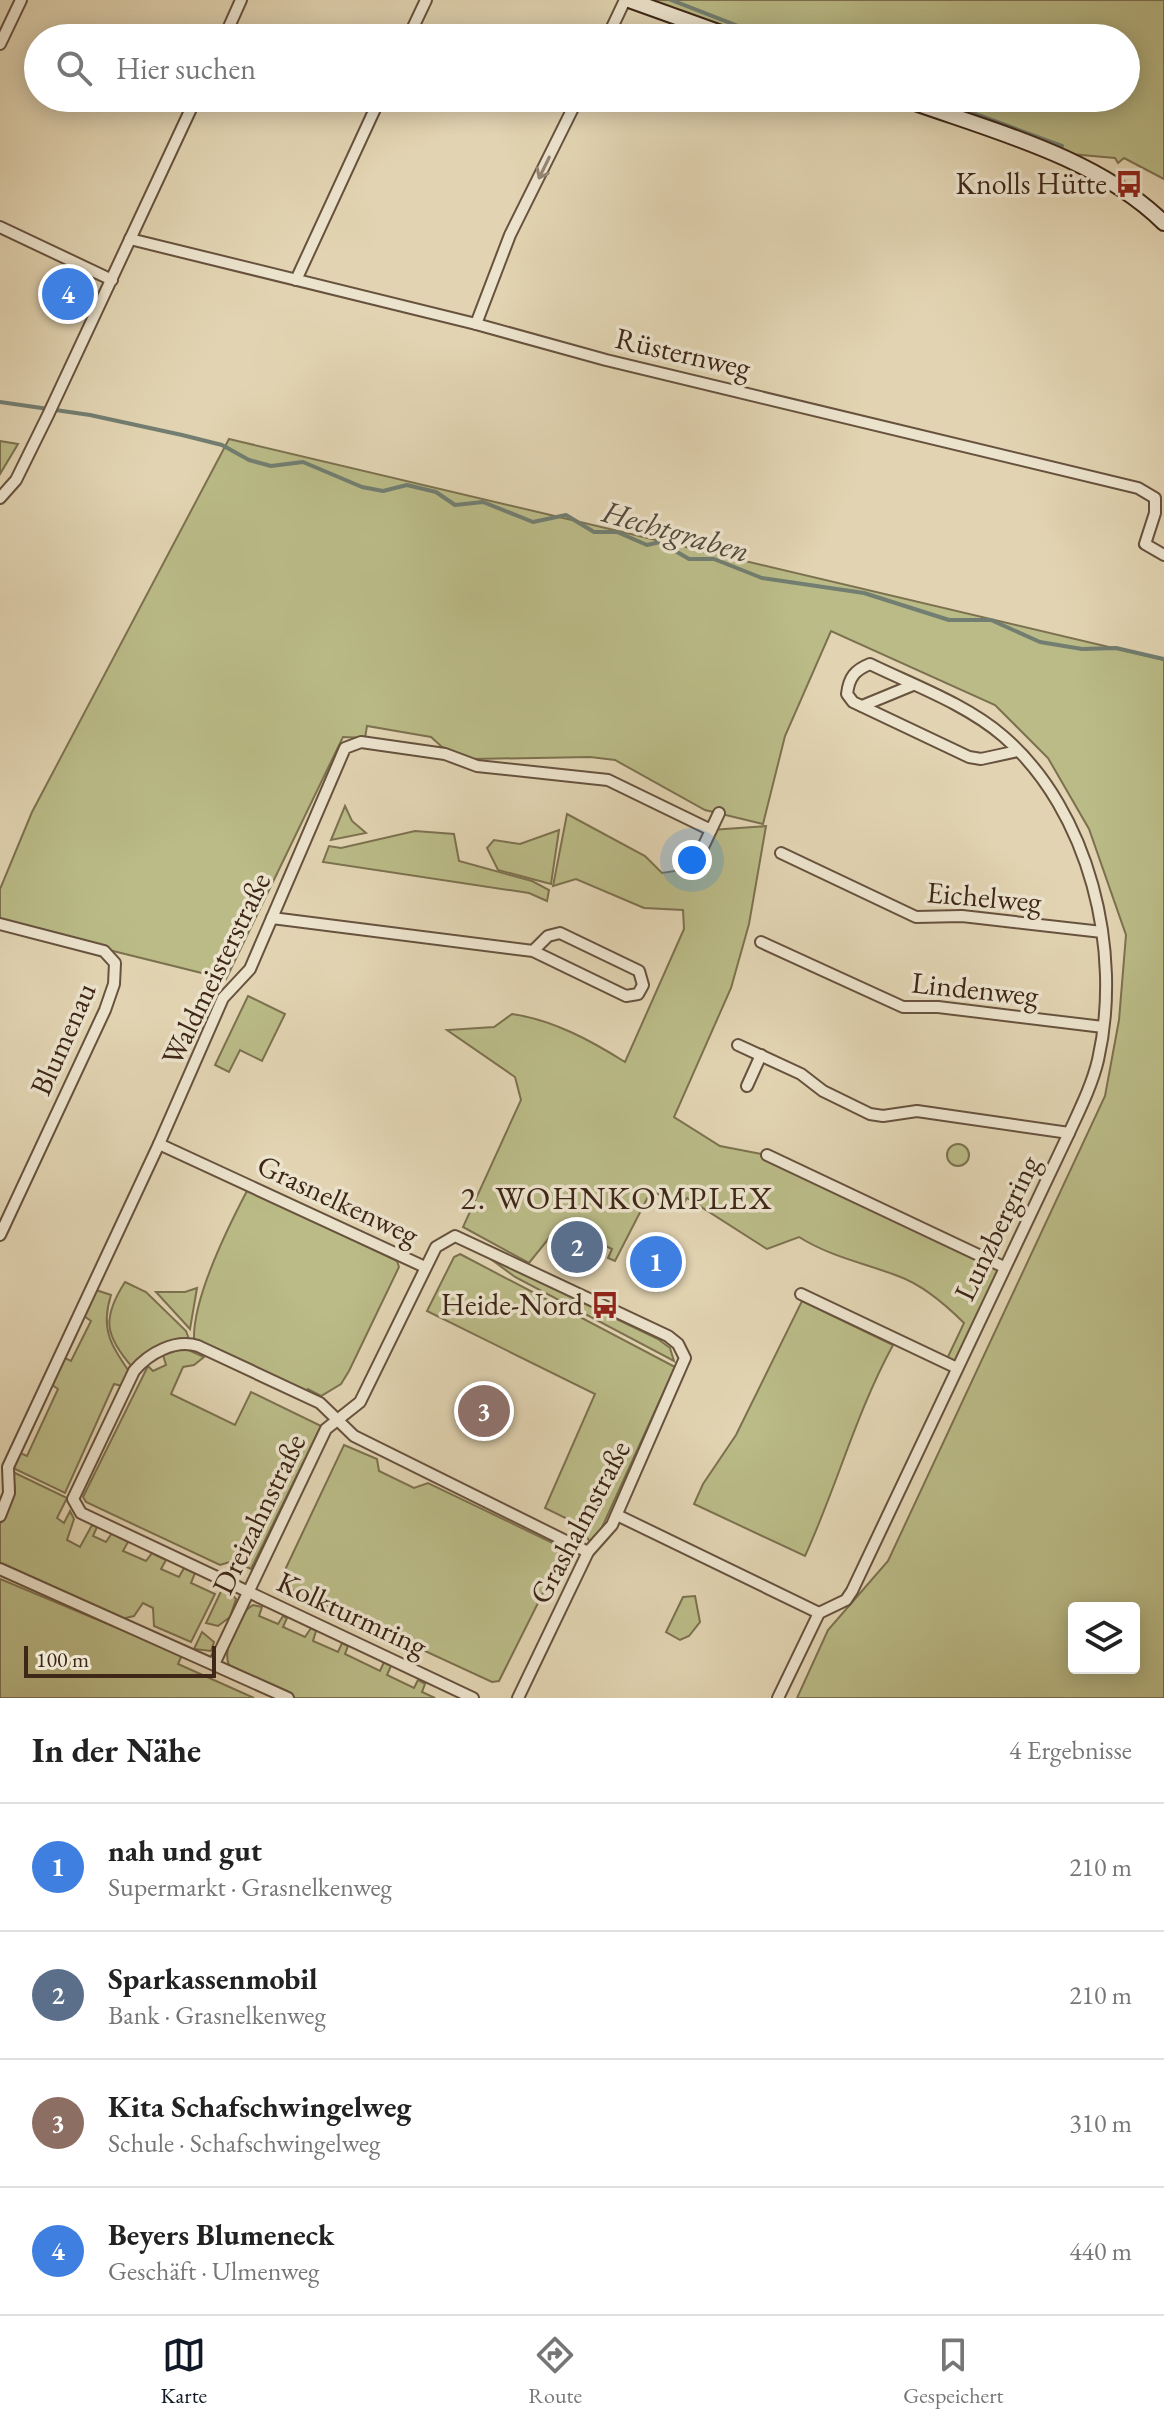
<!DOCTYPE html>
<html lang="de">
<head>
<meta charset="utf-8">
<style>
	:root { --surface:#fff; --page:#f6f6f6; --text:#222; --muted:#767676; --line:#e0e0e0; --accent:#111827 }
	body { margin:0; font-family:"EB Garamond",serif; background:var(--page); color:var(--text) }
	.controls { position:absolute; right:24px; bottom:24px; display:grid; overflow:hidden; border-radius:8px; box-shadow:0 4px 20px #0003 }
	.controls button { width:72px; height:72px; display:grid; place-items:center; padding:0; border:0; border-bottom:2px solid var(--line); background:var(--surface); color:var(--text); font:40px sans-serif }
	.scale { position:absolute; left:24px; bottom:20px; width:192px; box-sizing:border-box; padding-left:8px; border:4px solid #3e2717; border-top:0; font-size:22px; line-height:28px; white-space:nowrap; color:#3e2717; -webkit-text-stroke:6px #ece3cd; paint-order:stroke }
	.you { position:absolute; left:692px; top:860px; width:28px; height:28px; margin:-20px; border:6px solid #fff; border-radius:50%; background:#1a73e8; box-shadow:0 0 0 12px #1a73e833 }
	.badge { display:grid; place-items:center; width:52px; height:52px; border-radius:50%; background:var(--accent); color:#fff; font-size:26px; font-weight:700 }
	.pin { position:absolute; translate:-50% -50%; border:4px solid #fff; box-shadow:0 2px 8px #0006 }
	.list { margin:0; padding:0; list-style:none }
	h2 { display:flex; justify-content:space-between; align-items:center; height:104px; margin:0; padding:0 32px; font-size:34px }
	h2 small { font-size:26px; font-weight:400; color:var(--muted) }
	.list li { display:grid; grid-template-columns:52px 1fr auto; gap:24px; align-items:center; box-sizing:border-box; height:128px; padding:0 32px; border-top:2px solid var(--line) }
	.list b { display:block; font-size:30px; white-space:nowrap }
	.list p { margin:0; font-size:26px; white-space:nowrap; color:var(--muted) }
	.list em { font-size:26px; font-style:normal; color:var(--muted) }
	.icon { flex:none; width:44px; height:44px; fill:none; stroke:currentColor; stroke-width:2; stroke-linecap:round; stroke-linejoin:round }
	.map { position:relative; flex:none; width:1164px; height:1698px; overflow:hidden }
	.search { position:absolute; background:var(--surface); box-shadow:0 4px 20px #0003; left:24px; right:24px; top:24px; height:88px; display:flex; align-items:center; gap:20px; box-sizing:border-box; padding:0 28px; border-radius:44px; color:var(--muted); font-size:30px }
	.sheet { height:616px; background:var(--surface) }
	nav { display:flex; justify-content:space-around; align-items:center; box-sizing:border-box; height:112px; border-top:2px solid var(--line); background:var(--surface); font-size:22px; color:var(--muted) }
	nav a { display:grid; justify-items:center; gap:4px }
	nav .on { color:var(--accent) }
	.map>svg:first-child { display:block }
</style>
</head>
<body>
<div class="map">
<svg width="1164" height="1698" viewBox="0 0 1164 1698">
	<rect width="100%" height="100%" fill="#e2d4b2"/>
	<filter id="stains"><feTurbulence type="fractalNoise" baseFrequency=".0025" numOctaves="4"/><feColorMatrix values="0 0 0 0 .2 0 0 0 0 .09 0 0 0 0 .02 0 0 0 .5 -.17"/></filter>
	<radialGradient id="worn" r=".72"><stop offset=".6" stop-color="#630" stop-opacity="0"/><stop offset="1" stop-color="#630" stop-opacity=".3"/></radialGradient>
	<g fill="#babb87" stroke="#7c714f" stroke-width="2" fill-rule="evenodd">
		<polygon points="649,0 1164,0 1164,179 1124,158 1118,163 1115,158 1070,154 918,98 1126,98 1126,38 754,38"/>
		<path d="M 229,439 L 1164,660 L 1164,1698 L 797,1698 L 828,1630 L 888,1561 L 1105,1096 L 1119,1020 L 1126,935 L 1089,829 L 1048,758 L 995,705 L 831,631 L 785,736 L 763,824 L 705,810 L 615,760 L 590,757 L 472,759 L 442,747 L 431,737 L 367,726 L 365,738 L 343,737 L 226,979 L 0,923 L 0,889 L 32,812 ZM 1074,1608 L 1134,1608 L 1134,1668 L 1074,1668 Z"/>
		<polygon points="0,441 18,444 0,474"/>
		<polygon points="345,806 352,821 366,833 331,840"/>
		<path d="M 567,814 L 645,856 L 662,873 L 694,868 L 711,830 L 766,826 L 749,924 L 731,988 L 674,1117 L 720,1146 L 767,1155 L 1004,1267 L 957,1368 L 945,1363 L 964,1323 C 946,1305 923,1285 898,1276 C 864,1263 831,1257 799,1237 L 767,1249 L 687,1198 L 683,1205 L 651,1191 L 615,1261 L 608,1258 L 612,1249 L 566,1227 L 558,1227 L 529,1263 L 463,1227 L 521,1100 L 515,1077 L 447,1030 L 494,1027 L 512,1014 C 553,1020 590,1040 625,1062 L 684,929 L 683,910 L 644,908 L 576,879 L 553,886 Z"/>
		<polygon points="559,830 551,884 498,870 487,848 494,840 520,844"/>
		<polygon points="415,831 454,834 459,861 532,881 549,890 547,901 529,893 323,862 329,846 341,848"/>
		<polygon points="248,996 285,1014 262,1061 240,1050 229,1072 215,1065"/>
		<circle cx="958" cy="1155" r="11"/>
		<path d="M 248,1189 L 397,1261 L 399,1267 L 349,1371 L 341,1384 L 321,1396 L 308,1389 L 306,1392 L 194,1339 C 193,1297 228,1227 248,1189 Z"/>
		<polygon points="460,1254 675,1367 599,1534 591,1543 586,1536 588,1529 545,1508 595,1394 427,1311 454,1257"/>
		<polygon points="488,1257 658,1339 670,1348 674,1361 515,1277"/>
		<path d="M 125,1282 L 146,1292 L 186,1331 L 189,1339 L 162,1346 L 133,1368 C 104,1335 102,1318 125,1282 Z"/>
		<polygon points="197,1288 190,1329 156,1292 185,1292"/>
		<path d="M 96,1290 L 111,1295 C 100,1329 111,1345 130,1373 L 122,1386 L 114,1384 L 65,1493 L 13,1468 L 20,1453 L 27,1456 L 58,1389 L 52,1385 L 65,1358 L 71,1361 L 91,1321 L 84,1316 Z"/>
		<path d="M 802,1301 L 893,1345 C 856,1413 837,1486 805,1556 L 694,1504 L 703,1484 L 736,1435 Z"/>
		<polygon points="184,1348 204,1357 194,1365 183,1367 171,1394 235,1425 251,1392 321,1426 251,1569 233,1561 220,1565 86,1502 83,1497 148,1366 153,1371 166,1365 163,1355"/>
		<polygon points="344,1445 377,1459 379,1471 414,1488 428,1483 561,1547 561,1557 499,1681 492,1682 284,1586 281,1581 285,1570"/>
		<polygon points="13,1472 67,1498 57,1518 64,1523 70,1511 74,1519 67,1540 80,1547 92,1525 97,1527 93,1536 106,1542 112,1533 128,1542 123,1551 146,1561 152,1553 166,1560 161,1569 179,1577 184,1568 195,1573 191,1583 215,1594 191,1642 154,1626 153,1608 143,1603 134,1616 121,1619 0,1565 0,1524 15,1491"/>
		<polygon points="0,1579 182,1655 178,1664 254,1698 0,1698"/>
		<polygon points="224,1585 236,1599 230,1617 218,1626 206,1623"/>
		<polygon points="695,1596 700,1622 689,1636 680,1640 666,1632 683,1597"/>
		<path d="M 253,1605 L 262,1607 L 259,1616 L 278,1624 L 283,1616 L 287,1618 L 283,1627 L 305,1637 L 311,1628 L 316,1631 L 313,1641 L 338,1652 L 342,1643 L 348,1646 L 345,1654 L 380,1671 L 384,1662 L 391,1666 L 387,1675 L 414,1688 L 418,1680 L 425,1684 L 422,1692 L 435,1698 L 295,1698 L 229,1665 C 222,1650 239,1613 253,1605 Z"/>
		<polygon points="202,1632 214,1642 211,1651 194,1649"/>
	</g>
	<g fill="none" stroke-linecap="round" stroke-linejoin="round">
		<g stroke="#727e71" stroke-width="4">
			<polyline points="671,0 769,38"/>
			<polyline points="932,98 1062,146"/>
			<polyline points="0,402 90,415 182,435 222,445 249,460 271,466 303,462 362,487 383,491 407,485 436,492 455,505 483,502 533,522 566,515 594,532 617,532 647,545 660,542 689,559 714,559 762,578 864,593 949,620 991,620 1040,642 1082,649 1116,648 1164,659"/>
		</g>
		<g stroke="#67523e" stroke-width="14">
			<g id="minor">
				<polyline points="224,38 241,0"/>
				<polyline points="408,38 426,0"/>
				<polyline points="607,38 625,0"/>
				<polyline points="0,44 21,0"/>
				<polyline points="0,227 112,280"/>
				<polyline points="130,239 476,324 606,360 1138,488 1155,498 1155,513 1145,544 1164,555"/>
				<polyline points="296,280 380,98"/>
				<polyline points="476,324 510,235 578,98"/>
				<polyline points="0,498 16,480 48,415 196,98"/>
				<polyline points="862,706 913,685"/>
				<polyline points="781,853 916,917 962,916 1102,932"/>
				<polyline points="697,860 711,830"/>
				<polyline points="272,918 533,951 626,996 638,994 643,985 639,971 560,933 548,936 533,951"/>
				<polyline points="0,924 104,951 115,963 114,984 105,1010 0,1235"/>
				<polyline points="761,942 903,1007 938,1007 1103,1027"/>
				<polyline points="738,1045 801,1074 823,1091 870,1114 883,1116 917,1111 1069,1133"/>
				<polyline points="747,1086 761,1055"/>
				<polyline points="159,1144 425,1267"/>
				<polyline points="767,1155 1004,1267"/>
				<polyline points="801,1294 957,1368"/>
				<polyline points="617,1515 819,1613"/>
				<polyline points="0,1516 9,1493 8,1467 159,1144 223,998 250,969 345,748 361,742 445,754 477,766 608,780 711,830 719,813"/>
				<polyline points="0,1569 288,1698"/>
				<polyline points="214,1664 326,1429 360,1402 436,1247 455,1236 668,1336 678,1344 685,1358 612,1525 588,1552 518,1698"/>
				<path d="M 473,1698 L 81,1513 L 73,1499 L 134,1371 C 149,1353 175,1339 198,1346 L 320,1403 L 354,1436 L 588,1552"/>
				<path d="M 778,1698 L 819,1613 L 846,1600 L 852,1591 L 1069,1133 C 1080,1109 1092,1085 1098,1060 C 1123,951 1090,811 1003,736 C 966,704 913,685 870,664 C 855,670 849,677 847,694 L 853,702 L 969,757 L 981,759 L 1018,751"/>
			</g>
		</g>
		<g stroke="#3e2717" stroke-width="18">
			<g id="secondary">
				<polyline points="629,0 735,38"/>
				<path d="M 901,98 C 989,130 1096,156 1164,223"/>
			</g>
		</g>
		<use href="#minor" stroke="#ece3cd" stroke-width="10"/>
		<use href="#secondary" stroke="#ece3cd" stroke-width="14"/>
	</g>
	<defs><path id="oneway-shaft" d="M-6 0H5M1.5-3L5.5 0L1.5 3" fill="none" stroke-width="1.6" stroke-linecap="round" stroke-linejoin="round" transform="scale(2)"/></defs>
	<use stroke="#958572" href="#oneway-shaft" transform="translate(544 168) rotate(116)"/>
	<defs>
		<g id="bus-bare" transform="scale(2.16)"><path d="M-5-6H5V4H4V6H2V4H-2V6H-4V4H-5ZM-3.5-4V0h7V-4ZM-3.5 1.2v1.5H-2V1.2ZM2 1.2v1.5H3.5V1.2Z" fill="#8f2418" stroke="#ece3cd" stroke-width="2.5" paint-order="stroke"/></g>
	</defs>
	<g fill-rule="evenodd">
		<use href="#bus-bare" x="1129" y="184"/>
		<use href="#bus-bare" x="605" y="1305"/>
	</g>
	<g text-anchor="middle" stroke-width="7" stroke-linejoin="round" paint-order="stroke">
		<g font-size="30" fill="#3e2717" stroke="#ece3cd" text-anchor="end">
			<text x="1107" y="194">Knolls Hütte</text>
			<text x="583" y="1315">Heide-Nord</text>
		</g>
		<g font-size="30" fill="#3e2717" stroke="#ece3cd">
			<text transform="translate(683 353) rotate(13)" y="10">Rüsternweg</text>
			<text transform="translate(984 897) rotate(5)" y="10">Eichelweg</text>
			<text transform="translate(216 969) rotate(-64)" y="10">Waldmeisterstraße</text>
			<text transform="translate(975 989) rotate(6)" y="10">Lindenweg</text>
			<text transform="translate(63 1039) rotate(-66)" y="10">Blumenau</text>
			<text transform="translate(338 1200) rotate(25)" y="10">Grasnelkenweg</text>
			<text transform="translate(997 1228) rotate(-64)" y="10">Lunzbergring</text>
			<text transform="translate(259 1514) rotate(-64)" y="10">Dreizahnstraße</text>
			<text transform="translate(580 1522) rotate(-62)" y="10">Grashalmstraße</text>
			<text transform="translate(352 1614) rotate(25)" y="10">Kolkturmring</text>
		</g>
		<g font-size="32" font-style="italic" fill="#544b3c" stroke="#ece3cd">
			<text transform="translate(676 531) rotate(16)" y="11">Hechtgraben</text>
		</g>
		<g font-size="32" letter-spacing="2" fill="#3e2717" stroke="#ece3cd">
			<text x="617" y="1209">2. WOHNKOMPLEX</text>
		</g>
	</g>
	<rect width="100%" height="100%" filter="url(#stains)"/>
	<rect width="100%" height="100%" fill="url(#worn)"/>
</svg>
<div class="controls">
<button><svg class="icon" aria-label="layers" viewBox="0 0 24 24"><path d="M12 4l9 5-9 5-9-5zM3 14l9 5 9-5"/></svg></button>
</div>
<div class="scale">100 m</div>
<div class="you"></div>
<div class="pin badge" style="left:656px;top:1262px;background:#3f7fe0">1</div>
<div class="pin badge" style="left:577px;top:1247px;background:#5c6f8a">2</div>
<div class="pin badge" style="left:484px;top:1411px;background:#8d6e63">3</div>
<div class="pin badge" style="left:68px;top:294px;background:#3f7fe0">4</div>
<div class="search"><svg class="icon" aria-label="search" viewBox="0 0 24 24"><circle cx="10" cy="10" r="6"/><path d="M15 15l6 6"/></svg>Hier suchen</div>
</div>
<section class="sheet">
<h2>In der Nähe<small>4 Ergebnisse</small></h2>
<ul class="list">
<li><span class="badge" style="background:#3f7fe0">1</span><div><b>nah und gut</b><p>Supermarkt · Grasnelkenweg</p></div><em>210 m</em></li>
<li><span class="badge" style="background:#5c6f8a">2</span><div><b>Sparkassenmobil</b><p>Bank · Grasnelkenweg</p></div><em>210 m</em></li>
<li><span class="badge" style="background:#8d6e63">3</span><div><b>Kita Schafschwingelweg</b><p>Schule · Schafschwingelweg</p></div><em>310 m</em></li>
<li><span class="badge" style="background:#3f7fe0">4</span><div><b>Beyers Blumeneck</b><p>Geschäft · Ulmenweg</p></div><em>440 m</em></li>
</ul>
</section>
<nav>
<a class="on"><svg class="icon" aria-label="map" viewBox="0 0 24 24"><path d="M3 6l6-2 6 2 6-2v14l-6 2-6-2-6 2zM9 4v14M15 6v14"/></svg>Karte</a>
<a><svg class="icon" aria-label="directions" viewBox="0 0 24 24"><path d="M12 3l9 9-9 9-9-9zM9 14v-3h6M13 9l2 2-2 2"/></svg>Route</a>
<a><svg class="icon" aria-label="saved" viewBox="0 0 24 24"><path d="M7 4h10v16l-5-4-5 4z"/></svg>Gespeichert</a>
</nav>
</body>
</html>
